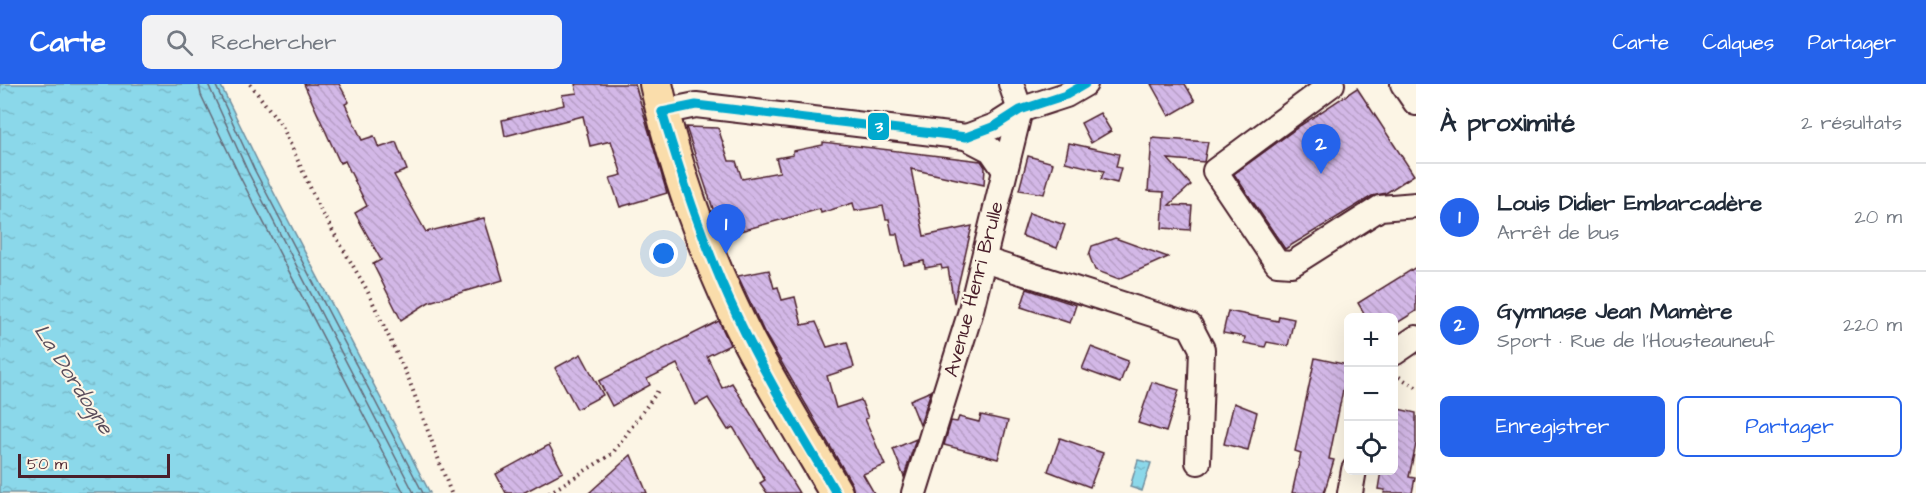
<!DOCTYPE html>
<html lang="fr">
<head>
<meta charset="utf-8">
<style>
	:root { --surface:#fff; --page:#f2f2f3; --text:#1f2937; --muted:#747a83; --line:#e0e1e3; --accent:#2563eb }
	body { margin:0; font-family:"Architects Daughter",sans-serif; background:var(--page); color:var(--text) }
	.controls { position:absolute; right:18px; bottom:18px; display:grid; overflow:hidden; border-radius:9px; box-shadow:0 6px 24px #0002 }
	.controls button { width:54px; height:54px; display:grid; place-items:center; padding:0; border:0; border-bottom:2px solid var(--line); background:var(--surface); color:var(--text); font:30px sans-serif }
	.scale { position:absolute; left:18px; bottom:15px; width:152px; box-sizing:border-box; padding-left:6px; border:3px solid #4a1f2b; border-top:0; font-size:16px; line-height:21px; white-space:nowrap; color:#4a1f2b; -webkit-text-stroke:4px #fcf5e5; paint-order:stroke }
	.you { position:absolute; left:664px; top:170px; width:21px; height:21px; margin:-15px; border:4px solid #fff; border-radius:50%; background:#1a73e8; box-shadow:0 0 0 9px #1a73e833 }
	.badge { display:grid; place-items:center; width:39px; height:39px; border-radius:50%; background:var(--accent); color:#fff; font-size:20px; font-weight:700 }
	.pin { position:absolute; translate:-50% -50px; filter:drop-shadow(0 2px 3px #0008) }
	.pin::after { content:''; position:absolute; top:32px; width:21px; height:18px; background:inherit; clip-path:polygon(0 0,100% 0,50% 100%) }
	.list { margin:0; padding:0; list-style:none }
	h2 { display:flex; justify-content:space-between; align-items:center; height:78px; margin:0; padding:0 24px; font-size:26px }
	h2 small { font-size:20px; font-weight:400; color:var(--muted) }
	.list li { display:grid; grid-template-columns:39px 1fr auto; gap:18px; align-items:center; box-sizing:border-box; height:108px; padding:0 24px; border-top:2px solid var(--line) }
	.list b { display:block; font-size:22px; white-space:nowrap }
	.list p { margin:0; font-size:20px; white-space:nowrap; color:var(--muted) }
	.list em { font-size:20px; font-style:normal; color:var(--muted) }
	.actions { display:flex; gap:12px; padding:18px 24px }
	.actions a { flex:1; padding:14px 0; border:2px solid var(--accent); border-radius:9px; text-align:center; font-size:21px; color:var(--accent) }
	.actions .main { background:var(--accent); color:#fff }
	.icon { flex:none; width:33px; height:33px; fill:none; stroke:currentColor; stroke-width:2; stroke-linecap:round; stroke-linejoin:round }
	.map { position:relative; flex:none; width:1416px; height:409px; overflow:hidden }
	header { display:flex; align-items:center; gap:36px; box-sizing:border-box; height:84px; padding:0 30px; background:var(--accent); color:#fff }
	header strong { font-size:28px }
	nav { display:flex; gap:33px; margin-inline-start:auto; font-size:21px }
	.search { width:420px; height:54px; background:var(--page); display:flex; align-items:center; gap:15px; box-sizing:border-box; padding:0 21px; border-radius:9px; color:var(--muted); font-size:22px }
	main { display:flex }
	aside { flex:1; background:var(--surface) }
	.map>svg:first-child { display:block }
</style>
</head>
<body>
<header>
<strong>Carte</strong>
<div class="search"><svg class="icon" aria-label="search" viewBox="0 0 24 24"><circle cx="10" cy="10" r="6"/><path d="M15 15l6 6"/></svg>Rechercher</div>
<nav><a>Carte</a><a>Calques</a><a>Partager</a></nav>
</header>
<main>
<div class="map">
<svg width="1416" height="409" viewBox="0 0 1416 409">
	<defs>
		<pattern id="water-ripples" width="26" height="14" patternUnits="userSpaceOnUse" patternTransform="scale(1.5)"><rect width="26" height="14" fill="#8bd8ea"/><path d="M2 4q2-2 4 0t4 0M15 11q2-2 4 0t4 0" fill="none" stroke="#79b9c9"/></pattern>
		<pattern id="building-back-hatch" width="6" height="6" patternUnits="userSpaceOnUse" patternTransform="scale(1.5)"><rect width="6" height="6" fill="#d3b8e7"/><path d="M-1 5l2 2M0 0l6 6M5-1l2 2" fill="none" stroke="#b79ec6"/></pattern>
	</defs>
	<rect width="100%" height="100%" fill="#fcf5e5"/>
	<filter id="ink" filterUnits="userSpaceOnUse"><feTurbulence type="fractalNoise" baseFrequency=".0167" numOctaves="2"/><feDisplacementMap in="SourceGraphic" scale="12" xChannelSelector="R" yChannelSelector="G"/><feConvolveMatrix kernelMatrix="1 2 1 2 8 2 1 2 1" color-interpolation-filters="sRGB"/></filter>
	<g filter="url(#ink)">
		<g fill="url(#water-ripples)" stroke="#718e9e" stroke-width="1.5">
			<polygon points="0,0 220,0 260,82 430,409 0,409"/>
			<polygon points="1138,376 1151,379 1142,407 1130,403"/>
		</g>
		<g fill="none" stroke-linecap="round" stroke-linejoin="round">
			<g stroke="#646977" stroke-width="1.5">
				<polyline points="199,0 201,11 240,93 404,409"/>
				<polyline points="208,0 248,88 414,409"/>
				<polyline points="215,0 254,85 423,409"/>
			</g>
		</g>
		<g fill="url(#building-back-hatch)" stroke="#4a1f2b" stroke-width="1.5">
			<polygon points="304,0 339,0 349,18 345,20 362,56 374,52 379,64 396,58 407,86 394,91 426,148 484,134 503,196 429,218 401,236 373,180 381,176 355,129 367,122 345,77 340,79"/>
			<polygon points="575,0 635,0 667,109 620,123 610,94 622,91 611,57 590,62 583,32 505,52 502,36 564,21 562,11 577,9"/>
			<polygon points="1151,0 1185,0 1195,17 1169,32"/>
			<polygon points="1357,4 1414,91 1386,109 1372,112 1285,165 1234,90 1301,41"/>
			<polygon points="1100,29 1111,47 1091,59 1081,39"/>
			<polygon points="686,43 718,44 729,77 736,77 742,95 780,88 776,74 793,71 793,67 823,61 823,58 981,77 985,83 984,101 911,85 924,152 972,142 954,219 948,184 942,185 941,181 925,184 924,177 904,181 897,150 892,150 889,135 886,135 883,122 855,127 853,119 821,129 820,125 722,152"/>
			<polygon points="1152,54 1208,58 1204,78 1168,75 1191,101 1169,121 1192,122 1190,146 1162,144 1164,108 1148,107"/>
			<polygon points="1069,59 1119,70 1116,83 1121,84 1117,99 1101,95 1104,87 1065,78"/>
			<polygon points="1028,72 1053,79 1044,110 1019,106"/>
			<polygon points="1029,129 1065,141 1057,164 1022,152"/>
			<polygon points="1115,154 1168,173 1119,195 1095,186 1089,171 1092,162"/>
			<polygon points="1416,183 1416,227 1394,241 1394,234 1367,234 1358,219"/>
			<polygon points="769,186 774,204 778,203 782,216 795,213 802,241 816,238 827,263 847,258 854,283 827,292 836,324 861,316 868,334 865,335 885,381 863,390 874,409 854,409 852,400 765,250 738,192"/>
			<polygon points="1027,205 1076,221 1070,239 1021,223"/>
			<polygon points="1228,227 1278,237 1279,232 1294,235 1288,262 1267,258 1265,263 1244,259 1245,253 1223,249"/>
			<polygon points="719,237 730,261 707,272 722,304 732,299 799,409 767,409 760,399 765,396 733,343 728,346 708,314 696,321 677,280 647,295 650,301 612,322 599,297"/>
			<polygon points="1091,263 1128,277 1120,299 1082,285"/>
			<polygon points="581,270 603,311 577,325 555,284"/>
			<polygon points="1315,274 1348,281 1329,375 1334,376 1324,409 1292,409 1301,369 1295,367"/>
			<polygon points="1152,298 1179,306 1166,348 1138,339"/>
			<polygon points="931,307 920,341 910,316"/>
			<polygon points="1234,319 1257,328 1248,366 1224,360"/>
			<polygon points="1394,324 1416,329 1416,360 1409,393 1415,394 1412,409 1384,409 1385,406 1378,405 1381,387 1394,387"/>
			<polygon points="981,331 1008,337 998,375 944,361 951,337 957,338 959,333 979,338"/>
			<polygon points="1060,354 1103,369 1090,403 1048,387"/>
			<polygon points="916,355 904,393 893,365"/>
			<polygon points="549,361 563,388 523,409 506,409 496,390"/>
			<polygon points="631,371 647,409 589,409"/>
		</g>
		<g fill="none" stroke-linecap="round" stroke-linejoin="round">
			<g stroke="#4a1f2b" stroke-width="28">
				<g id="minor">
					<polyline points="1332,0 1215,87 1277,179 1292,180 1380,124 1416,121"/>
					<polyline points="1403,0 1416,19"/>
					<polyline points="662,28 696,21 966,53 991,66 1004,85"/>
					<polyline points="966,53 995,42 1020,26 1066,11 1085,0"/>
					<polyline points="984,176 1190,242 1202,265 1198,378"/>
					<polyline points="1394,269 1416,254"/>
					<polyline points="914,409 970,230 1020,26 1011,0"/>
					<polyline points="1350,409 1354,386"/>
				</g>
			</g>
			<g stroke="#4a1f2b" stroke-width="36">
				<path id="major" d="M 656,0 C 676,88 708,178 749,258 C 776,309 807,359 836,409"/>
			</g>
			<g stroke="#4a1f2b" stroke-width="4" stroke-dasharray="1.5 4.5" stroke-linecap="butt">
				<polyline points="250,0 282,42 320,125 367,206 409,296 451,409"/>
				<polyline points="1394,290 1416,303"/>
				<polyline points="549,409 612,370 660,304"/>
			</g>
			<use href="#minor" stroke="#fcf5e5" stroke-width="24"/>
			<use href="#major" stroke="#faddab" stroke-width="32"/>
			<g stroke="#fcf5e5" stroke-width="14">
				<g id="bus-1">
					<polyline points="662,28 696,21 966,53 995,42 1020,26 1066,11 1085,0"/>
					<path d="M 662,28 C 683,97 705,165 736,230 C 765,292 801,350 836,409"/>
				</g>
			</g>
			<use href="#bus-1" stroke="#00a9ce" stroke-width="9"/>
		</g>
	</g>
	<g text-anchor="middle" stroke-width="4.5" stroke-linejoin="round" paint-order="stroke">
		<g font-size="20" fill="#4a1f2b" stroke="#fcf5e5">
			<text transform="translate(973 205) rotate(-75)" y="7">Avenue Henri Brulle</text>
		</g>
		<g font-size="21" font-style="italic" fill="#5a4d5b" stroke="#fcf5e5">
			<text transform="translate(74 295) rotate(57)" y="7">La Dordogne</text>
		</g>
	</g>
	<rect stroke="#fcf5e5" stroke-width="2" x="867" y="28" width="23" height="29" rx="6" fill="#00a9ce"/>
	<g font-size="16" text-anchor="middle" font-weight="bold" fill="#fff">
		<text x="879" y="48">3</text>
	</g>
</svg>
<div class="controls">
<button>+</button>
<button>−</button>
<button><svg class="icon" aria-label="locate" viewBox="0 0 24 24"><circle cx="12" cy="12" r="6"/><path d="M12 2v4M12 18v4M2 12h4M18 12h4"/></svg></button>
</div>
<div class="scale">50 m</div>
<div class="you"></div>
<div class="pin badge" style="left:726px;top:170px">1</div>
<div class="pin badge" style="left:1321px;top:90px">2</div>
</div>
<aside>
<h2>À proximité<small>2 résultats</small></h2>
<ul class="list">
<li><span class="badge">1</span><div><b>Louis Didier Embarcadère</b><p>Arrêt de bus</p></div><em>20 m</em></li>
<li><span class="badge">2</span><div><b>Gymnase Jean Mamère</b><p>Sport · Rue de l'Housteauneuf</p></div><em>220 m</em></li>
</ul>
<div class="actions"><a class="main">Enregistrer</a><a>Partager</a></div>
</aside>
</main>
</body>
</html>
